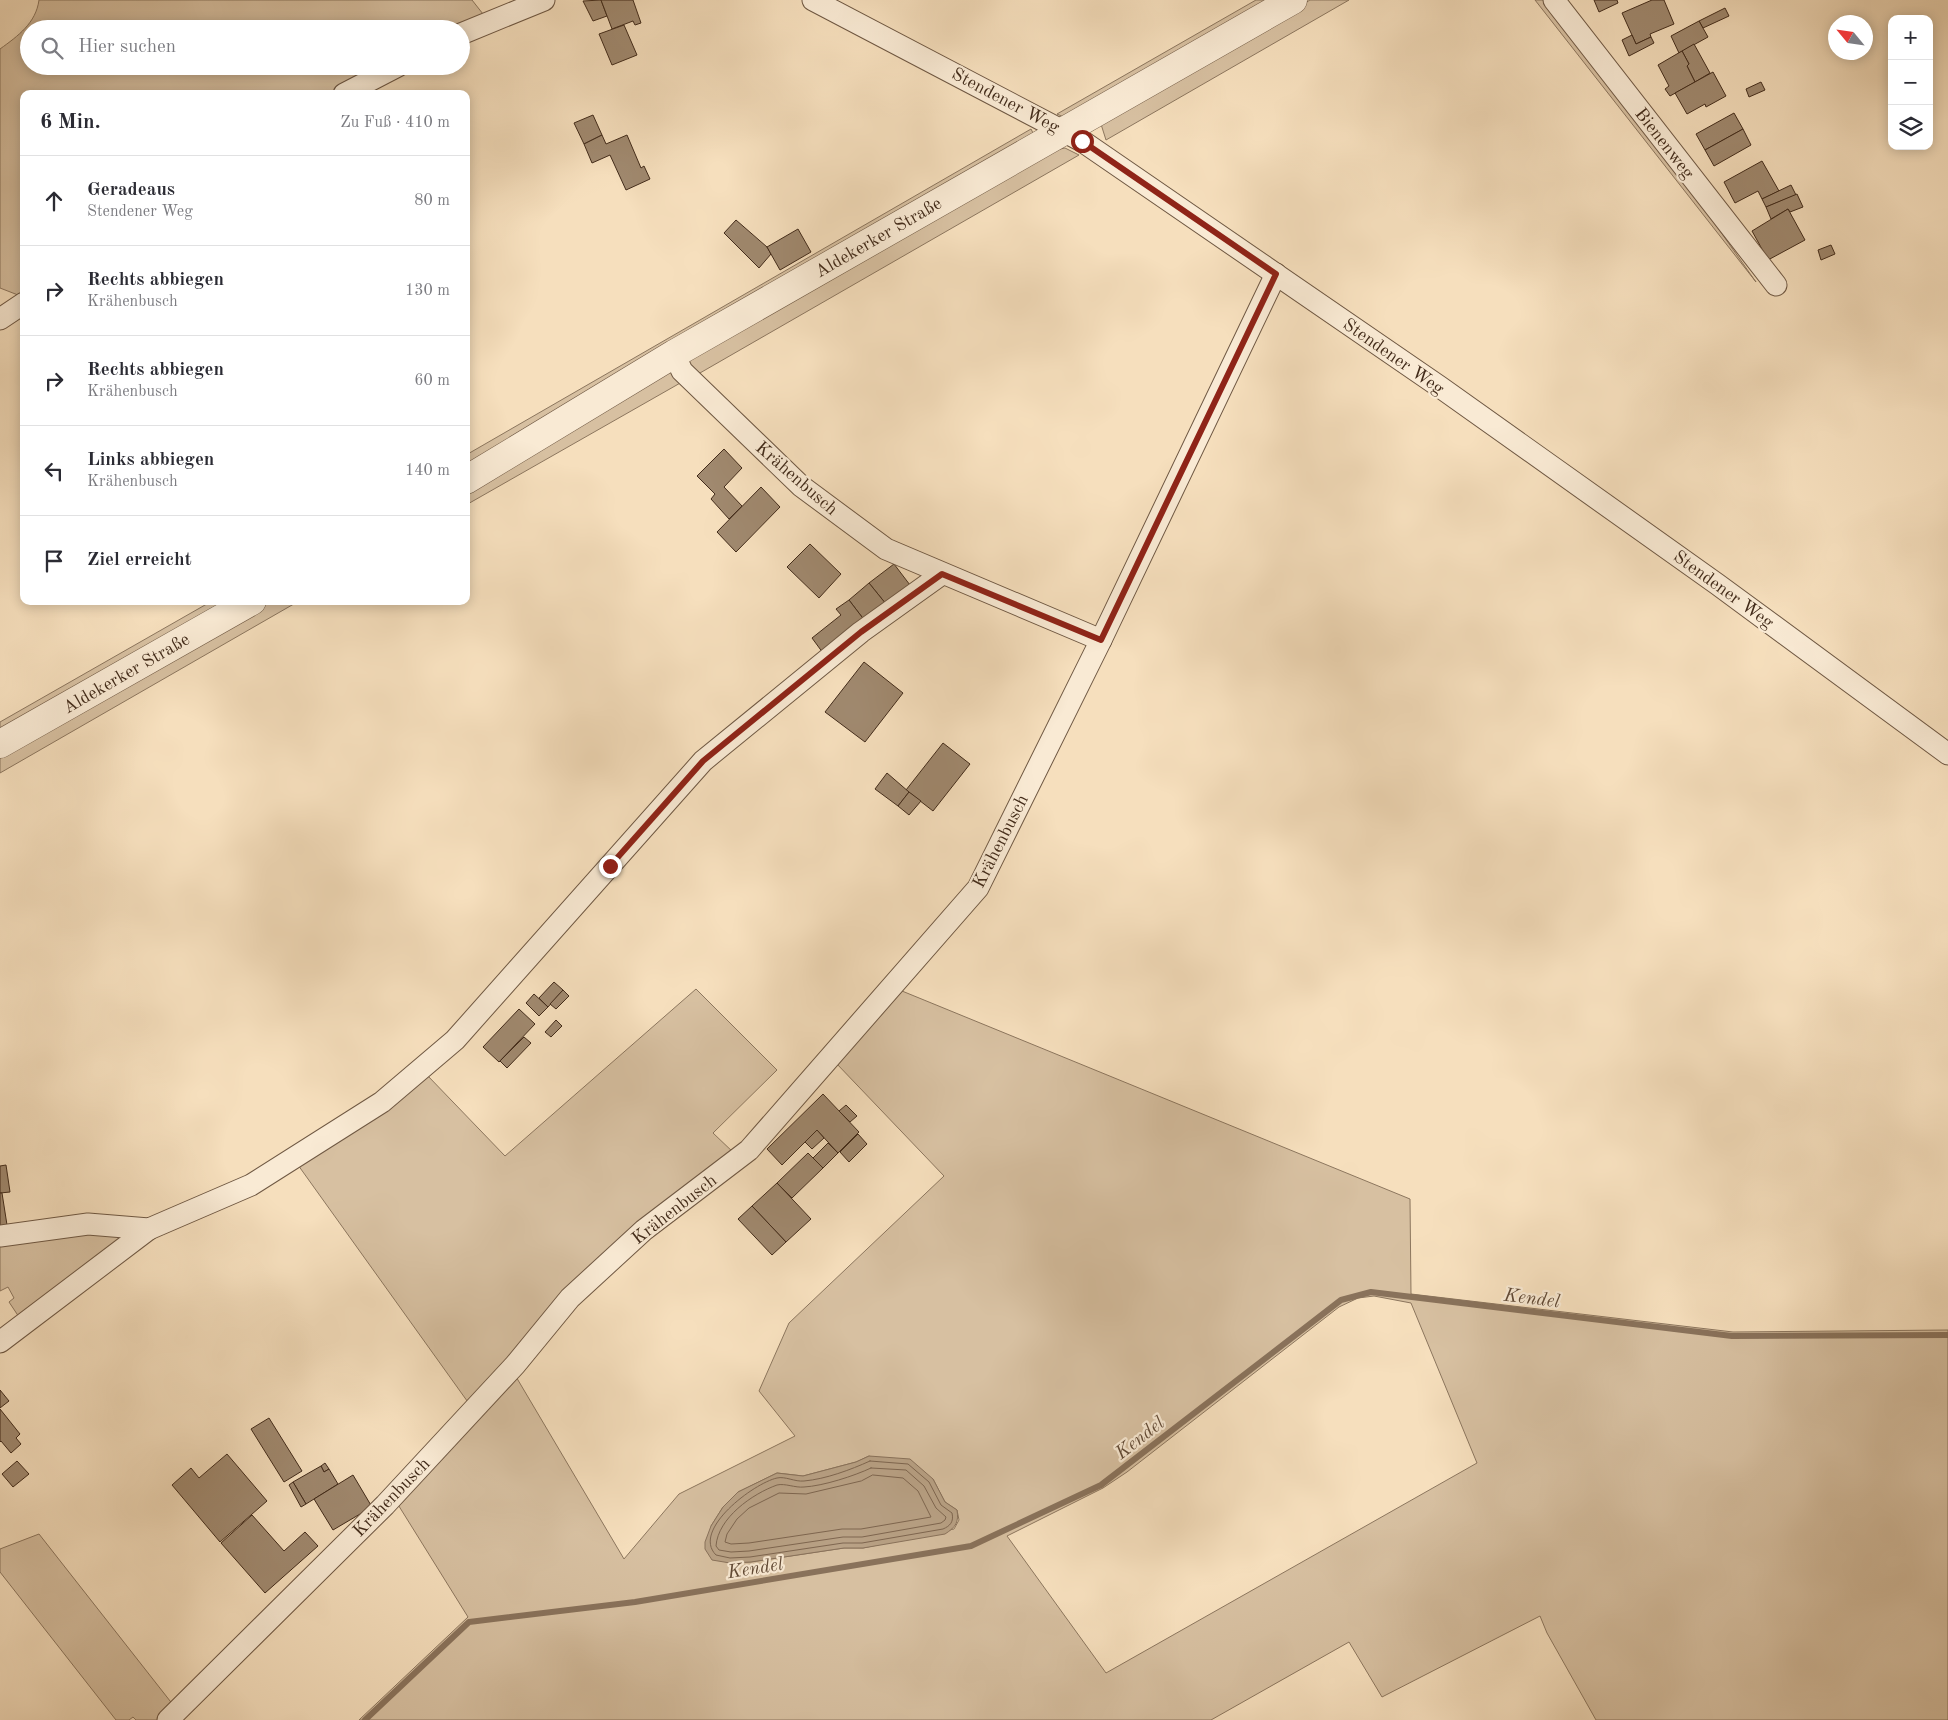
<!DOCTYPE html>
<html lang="de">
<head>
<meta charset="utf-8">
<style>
	:root { --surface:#fff; --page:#f7f7f7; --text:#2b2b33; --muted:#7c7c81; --line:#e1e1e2 }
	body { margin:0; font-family:"Old Standard TT",serif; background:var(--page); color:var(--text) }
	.controls { position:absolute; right:15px; top:15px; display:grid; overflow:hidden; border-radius:10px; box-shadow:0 2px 12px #0003 }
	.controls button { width:45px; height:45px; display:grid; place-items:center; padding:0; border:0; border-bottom:1px solid var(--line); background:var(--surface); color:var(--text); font:25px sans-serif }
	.compass { position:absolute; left:1828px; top:15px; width:45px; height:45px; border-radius:50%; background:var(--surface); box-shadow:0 2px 12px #0003; rotate:299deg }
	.stop { position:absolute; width:15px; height:15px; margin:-11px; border:4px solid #8f2418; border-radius:50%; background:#fff }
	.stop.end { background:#8f2418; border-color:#fff; box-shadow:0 1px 5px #0008 }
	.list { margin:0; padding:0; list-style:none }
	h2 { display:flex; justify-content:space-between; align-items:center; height:65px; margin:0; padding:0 20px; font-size:21px }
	h2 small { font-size:16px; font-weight:400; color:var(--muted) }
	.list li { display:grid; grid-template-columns:32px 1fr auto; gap:15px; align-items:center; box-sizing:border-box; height:90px; padding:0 20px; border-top:1px solid var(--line) }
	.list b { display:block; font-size:19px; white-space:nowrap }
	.list p { margin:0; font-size:16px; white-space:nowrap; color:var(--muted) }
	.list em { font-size:16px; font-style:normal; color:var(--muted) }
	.icon { flex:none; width:28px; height:28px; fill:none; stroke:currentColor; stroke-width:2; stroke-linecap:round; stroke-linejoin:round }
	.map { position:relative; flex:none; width:1948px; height:1720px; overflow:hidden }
	.search { position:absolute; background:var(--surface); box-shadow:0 2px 12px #0003; left:20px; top:20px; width:450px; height:55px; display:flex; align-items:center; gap:12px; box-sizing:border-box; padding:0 18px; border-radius:28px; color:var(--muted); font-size:19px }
	.panel { position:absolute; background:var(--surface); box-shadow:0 2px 12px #0003; left:20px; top:90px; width:450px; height:515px; border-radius:10px }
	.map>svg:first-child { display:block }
</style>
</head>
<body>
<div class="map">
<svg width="1948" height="1720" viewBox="0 0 1948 1720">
	<rect width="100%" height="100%" fill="#f6dfbd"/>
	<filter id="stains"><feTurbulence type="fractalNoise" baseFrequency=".004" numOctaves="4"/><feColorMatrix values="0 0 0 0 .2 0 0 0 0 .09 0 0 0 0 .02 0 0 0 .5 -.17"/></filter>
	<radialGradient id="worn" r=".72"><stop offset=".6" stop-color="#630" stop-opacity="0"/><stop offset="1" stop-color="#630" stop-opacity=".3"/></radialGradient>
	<g fill="#d7c0a1" stroke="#8c765e" fill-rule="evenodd">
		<path d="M 39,0 L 472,0 L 483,14 L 454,29 L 29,29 L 29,66 L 379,66 L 327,94 L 24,94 L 24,291 L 18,295 L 0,288 L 0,49 C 18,36 36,23 39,0 Z"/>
		<polygon points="1256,0 1273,0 1068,119 1057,114"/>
		<polygon points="1310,0 1349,0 1106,140 1100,121"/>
		<polygon points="1535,0 1547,0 1648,129 1756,282"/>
		<polygon points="1031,129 1034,135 466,465 466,455"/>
		<polygon points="1065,148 1079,155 693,377 688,364 691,357 1046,152"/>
		<polygon points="667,371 675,372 682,382 466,505 466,488"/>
		<polygon points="212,601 230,601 0,734 0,722"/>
		<polygon points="271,601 299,601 0,773 0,757"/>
		<polygon points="696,989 777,1070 713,1133 735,1154 470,1405 298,1165 427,1075 505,1156"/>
		<path d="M 902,991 L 1410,1199 L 1411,1294 L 1733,1332 L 1948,1330 L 1948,1720 L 1596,1720 L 1547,1633 L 1540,1616 L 1382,1697 L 1349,1642 L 1211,1720 L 359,1720 L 468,1617 L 397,1503 L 515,1375 L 624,1559 L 679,1494 L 795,1436 L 759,1391 L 789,1323 L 944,1176 L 836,1063 ZM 1374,1296 L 1411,1303 L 1477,1463 L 1106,1673 L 1007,1536 L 1103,1488 L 1127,1472 L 1339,1307 L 1358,1298 ZM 869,1456 L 933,1479 L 945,1502 L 957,1510 L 959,1520 L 954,1529 L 863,1548 L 844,1548 L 750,1562 L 730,1563 L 711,1526 L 723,1507 L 738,1492 L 777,1473 L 803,1476 L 856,1462 Z"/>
		<polygon points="89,1232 128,1232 19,1317 9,1302 14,1298 8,1287 0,1291 0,1244"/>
		<polygon points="39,1534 174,1706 159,1720 136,1720 133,1717 129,1720 116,1720 0,1572 0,1549"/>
	</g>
	<path fill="#b9a286" stroke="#89725b" d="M 869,1456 L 910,1459 L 933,1479 L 945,1502 L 957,1510 C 959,1522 956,1527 945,1534 L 863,1548 L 844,1548 L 751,1562 L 730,1563 L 712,1560 L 705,1549 L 705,1542 L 711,1526 L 723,1507 L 738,1492 L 777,1473 L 803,1476 L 856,1462 Z"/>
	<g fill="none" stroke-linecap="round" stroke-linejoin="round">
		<g stroke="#7e6650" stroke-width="1">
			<path d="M 870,1461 L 908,1464 L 929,1482 L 941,1505 L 952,1513 C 954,1522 950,1526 943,1529 L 862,1543 L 843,1543 L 750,1557 L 730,1558 L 716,1555 C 691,1530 754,1483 777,1478 C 785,1476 795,1482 804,1481 C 826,1479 850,1470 870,1461 Z"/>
			<path d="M 871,1468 L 906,1470 L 924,1486 L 936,1508 L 946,1517 L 945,1520 L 941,1523 L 862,1537 L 843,1537 L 749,1551 L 731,1552 L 719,1550 L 716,1546 C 718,1518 752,1494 777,1485 C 785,1483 795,1488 804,1487 C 823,1486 854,1476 871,1468 Z"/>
			<polygon points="873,1475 903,1478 918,1491 931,1517 861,1529 842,1529 749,1543 731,1544 725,1542 727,1534 737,1519 749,1508 779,1493 806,1494 861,1481"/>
		</g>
		<polyline stroke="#89725b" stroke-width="6" points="365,1720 469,1622 635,1602 971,1546 1101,1485 1341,1300 1371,1292 1732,1336 1948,1335"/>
	</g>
	<g fill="#a0896f" stroke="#422b1a">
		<polygon points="601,0 607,16 593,21 583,1"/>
		<polygon points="601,0 633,0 641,23 635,25 633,21 612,29"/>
		<polygon points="1594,0 1617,0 1618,3 1599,12"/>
		<polygon points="1652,0 1664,0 1674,24 1650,34 1651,37 1636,44 1622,13"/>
		<polygon points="1725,8 1729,16 1703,28 1699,21"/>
		<polygon points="1699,21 1708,37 1679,53 1671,36"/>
		<polygon points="624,25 637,55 612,65 599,34"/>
		<polygon points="1632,35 1636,44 1651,37 1654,43 1629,56 1622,40"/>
		<polygon points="1694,44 1710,73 1695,82 1687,66 1689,64 1682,51"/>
		<polygon points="1682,51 1689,64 1687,66 1695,82 1670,96 1665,89 1669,86 1658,65"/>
		<polygon points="1713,72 1726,96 1706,107 1705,104 1687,114 1675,93"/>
		<polygon points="1761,82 1765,90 1749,97 1746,89"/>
		<polygon points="1734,113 1743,129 1705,150 1696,134"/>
		<polygon points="593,115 602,135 584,144 574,123"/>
		<polygon points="1743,129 1751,145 1714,166 1705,150"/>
		<polygon points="602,135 606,144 627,135 641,168 644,166 650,179 626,190 610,155 592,163 584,144"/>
		<polygon points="1762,161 1779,191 1762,199 1758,191 1735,203 1724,182"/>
		<polygon points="1791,185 1796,195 1766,207 1762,199"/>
		<polygon points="1797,194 1803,207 1790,212 1788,209 1771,219 1766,207"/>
		<polygon points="1788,209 1805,240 1768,260 1752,231"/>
		<polygon points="736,220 767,247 771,254 759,268 724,233"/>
		<polygon points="798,229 811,252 780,270 767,247"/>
		<polygon points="1831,245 1835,254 1821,260 1818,250"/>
		<polygon points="724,449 742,468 724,487 742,506 729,519 711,499 715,494 697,476"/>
		<polygon points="761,487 780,507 736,552 717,532"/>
		<polygon points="810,544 841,574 819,598 787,567"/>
		<polygon points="894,564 910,585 886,604 869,583"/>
		<polygon points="869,583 886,604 865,621 849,600"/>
		<polygon points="849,600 865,621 823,653 812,638 841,615 836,609"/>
		<polygon points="864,662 903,693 865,742 825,712"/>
		<polygon points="943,743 970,764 933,811 906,790"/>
		<polygon points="887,773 909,792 898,806 875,789"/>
		<polygon points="909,792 921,801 909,815 898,806"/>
		<polygon points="554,982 563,990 548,1007 539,998"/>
		<polygon points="563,990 569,996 556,1009 550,1004"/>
		<polygon points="534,994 548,1007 539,1016 526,1003"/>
		<polygon points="519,1009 535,1024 499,1062 483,1047"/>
		<polygon points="556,1020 562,1026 551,1037 545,1032"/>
		<polygon points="524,1037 531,1043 507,1068 500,1061"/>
		<polygon points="823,1094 859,1132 838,1153 817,1130 782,1165 767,1149"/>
		<polygon points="846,1105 857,1116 850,1122 839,1111"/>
		<polygon points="817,1130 824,1138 812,1149 805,1142"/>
		<polygon points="858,1134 867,1144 849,1162 840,1152"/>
		<polygon points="828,1143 838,1153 823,1168 813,1158"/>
		<polygon points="808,1153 823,1168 792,1198 777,1183"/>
		<polygon points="6,1165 10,1192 0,1193 0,1166"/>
		<polygon points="777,1183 811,1219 786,1242 752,1206"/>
		<polygon points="0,1193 2,1193 7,1225 0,1226"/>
		<polygon points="752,1206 786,1242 772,1255 738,1219"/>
		<polygon points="0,1390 9,1401 0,1408"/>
		<polygon points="0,1409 20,1434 16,1438 21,1444 11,1453 1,1441 0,1442"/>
		<polygon points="269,1418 302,1471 284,1482 251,1429"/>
		<polygon points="227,1454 267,1501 220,1542 172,1485 191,1468 199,1478"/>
		<polygon points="17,1461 29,1474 13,1487 2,1474"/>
		<polygon points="325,1463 329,1469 324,1472 321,1466"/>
		<polygon points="321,1466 324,1472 329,1469 338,1484 306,1504 293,1482"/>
		<polygon points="353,1475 372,1507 333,1530 314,1499"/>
		<polygon points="293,1482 306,1504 301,1507 289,1485"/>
		<polygon points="252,1515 284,1551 305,1532 318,1546 265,1593 221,1543"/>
	</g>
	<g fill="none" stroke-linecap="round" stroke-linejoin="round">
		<g stroke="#6f5843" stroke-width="23">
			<g id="minor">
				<polyline points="813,0 1082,141 1440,387 1717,584 1948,754"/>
				<polyline points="1554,0 1776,285"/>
				<polyline points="461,34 544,0"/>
				<polyline points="344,94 398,66"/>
				<polyline points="0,319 24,303"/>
				<polyline points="674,354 682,371 801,486 886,549 1101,640"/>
				<polyline points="0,1236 88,1224 149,1229 251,1185 382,1102 455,1040 703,761 861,632 942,574"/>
				<polyline points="0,1342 149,1229"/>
				<polyline points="168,1720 385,1505 515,1365 570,1298 644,1230 749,1150 978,888 1101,640 1276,274"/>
			</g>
		</g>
		<g stroke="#6f5843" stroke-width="29">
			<g id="tertiary">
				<polyline points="466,480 674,354 1293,0"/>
				<polyline points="0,744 252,601"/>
			</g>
		</g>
		<use href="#minor" stroke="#f9ead4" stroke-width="21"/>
		<use href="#tertiary" stroke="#f9ead4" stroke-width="28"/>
	</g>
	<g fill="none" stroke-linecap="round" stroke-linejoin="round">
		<polyline stroke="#8f2418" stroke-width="6" points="610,866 703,761 861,632 942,574 1101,640 1276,274 1082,141"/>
	</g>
	<g text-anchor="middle" stroke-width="4.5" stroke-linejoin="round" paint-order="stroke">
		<g font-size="18" fill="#422b1a" stroke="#f9ead4">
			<text transform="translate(1006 100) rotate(28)" y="6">Stendener Weg</text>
			<text transform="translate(1665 143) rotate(52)" y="6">Bienenweg</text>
			<text transform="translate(878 237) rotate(-30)" y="6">Aldekerker Straße</text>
			<text transform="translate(1394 356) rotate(35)" y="6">Stendener Weg</text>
			<text transform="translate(797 478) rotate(41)" y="6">Krähenbusch</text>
			<text transform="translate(1724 589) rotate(36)" y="6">Stendener Weg</text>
			<text transform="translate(126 673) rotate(-30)" y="6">Aldekerker Straße</text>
			<text transform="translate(1000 841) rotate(-63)" y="6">Krähenbusch</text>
			<text transform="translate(674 1209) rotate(-38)" y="6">Krähenbusch</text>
			<text transform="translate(391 1497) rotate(-46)" y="6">Krähenbusch</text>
		</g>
		<g font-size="19" font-style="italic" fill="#604935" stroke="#f9ead4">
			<text transform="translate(1532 1297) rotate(7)" y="7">Kendel</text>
			<text transform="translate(1139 1437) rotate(-38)" y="7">Kendel</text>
			<text transform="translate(755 1567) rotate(-9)" y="7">Kendel</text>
		</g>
	</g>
	<rect width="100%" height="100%" filter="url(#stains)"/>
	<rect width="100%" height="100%" fill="url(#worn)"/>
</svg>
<div class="controls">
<button>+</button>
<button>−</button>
<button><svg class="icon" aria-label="layers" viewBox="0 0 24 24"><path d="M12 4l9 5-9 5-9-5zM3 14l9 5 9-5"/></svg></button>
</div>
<svg class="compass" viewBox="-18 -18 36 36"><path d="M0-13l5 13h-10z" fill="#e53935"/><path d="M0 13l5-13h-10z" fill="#7c7c81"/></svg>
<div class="stop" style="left:1082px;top:141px"></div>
<div class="stop end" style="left:610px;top:866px"></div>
<div class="search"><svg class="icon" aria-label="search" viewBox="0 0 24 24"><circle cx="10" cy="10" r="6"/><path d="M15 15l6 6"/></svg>Hier suchen</div>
<section class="panel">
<h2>6 Min.<small>Zu Fuß · 410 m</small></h2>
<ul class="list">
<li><svg class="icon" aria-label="ahead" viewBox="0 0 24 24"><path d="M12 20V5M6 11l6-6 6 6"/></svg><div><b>Geradeaus</b><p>Stendener Weg</p></div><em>80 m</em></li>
<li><svg class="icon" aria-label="right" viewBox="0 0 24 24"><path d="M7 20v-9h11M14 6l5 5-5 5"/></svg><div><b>Rechts abbiegen</b><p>Krähenbusch</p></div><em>130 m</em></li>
<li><svg class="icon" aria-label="right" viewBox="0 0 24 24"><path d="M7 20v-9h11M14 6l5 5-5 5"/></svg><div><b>Rechts abbiegen</b><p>Krähenbusch</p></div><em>60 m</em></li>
<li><svg class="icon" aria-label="left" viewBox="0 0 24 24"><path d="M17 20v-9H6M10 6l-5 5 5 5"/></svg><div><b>Links abbiegen</b><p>Krähenbusch</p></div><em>140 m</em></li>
<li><svg class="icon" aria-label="arrive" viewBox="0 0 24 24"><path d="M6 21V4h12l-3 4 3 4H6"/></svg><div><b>Ziel erreicht</b></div></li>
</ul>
</section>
</div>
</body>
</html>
